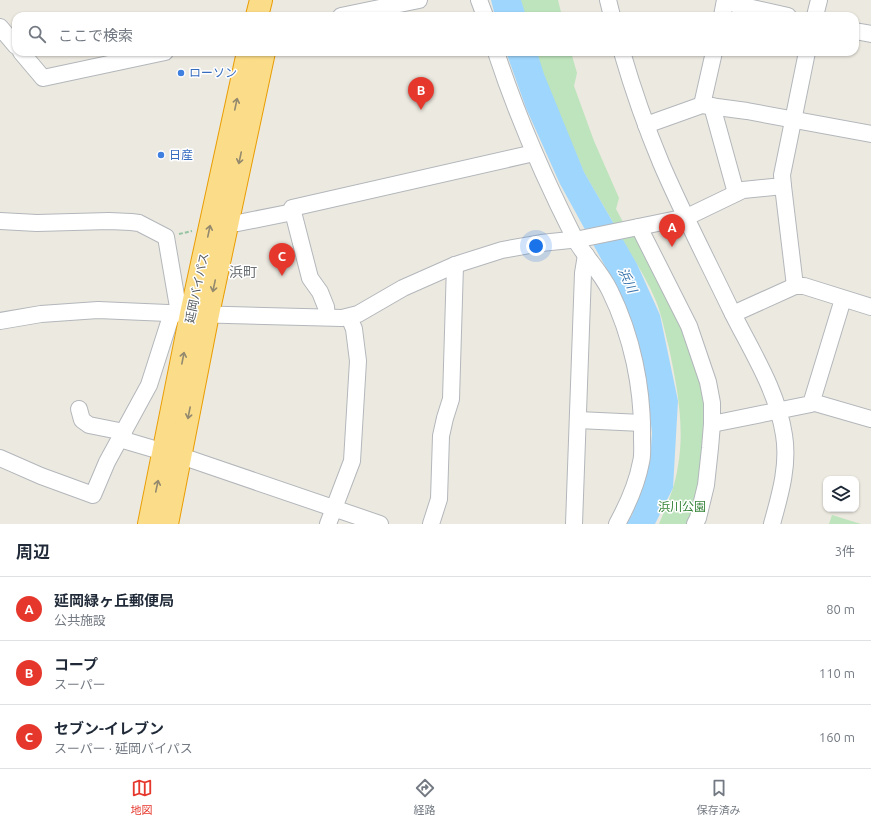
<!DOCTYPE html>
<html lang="ja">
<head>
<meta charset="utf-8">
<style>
	:root { --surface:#fff; --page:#f2f2f3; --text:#1f2937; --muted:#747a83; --line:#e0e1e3; --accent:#e6372c }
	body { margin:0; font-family:Ubuntu,"Noto Sans JP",sans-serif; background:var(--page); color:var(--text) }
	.controls { position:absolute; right:12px; bottom:12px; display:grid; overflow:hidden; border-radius:8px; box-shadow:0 1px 3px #0004 }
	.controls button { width:36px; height:36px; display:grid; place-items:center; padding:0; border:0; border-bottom:1px solid var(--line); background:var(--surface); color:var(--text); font:20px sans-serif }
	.you { position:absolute; left:536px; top:246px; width:14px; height:14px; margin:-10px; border:3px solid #fff; border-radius:50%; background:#1a73e8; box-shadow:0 0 0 6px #1a73e833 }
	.badge { display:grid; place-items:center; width:26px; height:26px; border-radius:50%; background:var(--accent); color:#fff; font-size:13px; font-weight:700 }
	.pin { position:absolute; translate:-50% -33px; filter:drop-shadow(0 1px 2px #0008) }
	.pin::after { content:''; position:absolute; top:21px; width:14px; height:12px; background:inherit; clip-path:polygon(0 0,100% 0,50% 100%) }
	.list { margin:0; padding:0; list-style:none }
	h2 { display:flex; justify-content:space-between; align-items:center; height:52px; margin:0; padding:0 16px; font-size:17px }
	h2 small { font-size:13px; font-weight:400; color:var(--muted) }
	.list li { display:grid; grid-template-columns:26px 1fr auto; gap:12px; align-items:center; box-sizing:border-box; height:64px; padding:0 16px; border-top:1px solid var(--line) }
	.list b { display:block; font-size:15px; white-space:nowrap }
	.list p { margin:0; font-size:13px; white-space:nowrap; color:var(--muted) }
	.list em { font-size:13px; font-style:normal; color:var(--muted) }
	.icon { flex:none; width:22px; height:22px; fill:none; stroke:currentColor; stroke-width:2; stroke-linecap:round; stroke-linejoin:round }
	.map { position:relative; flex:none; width:871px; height:524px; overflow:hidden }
	.search { position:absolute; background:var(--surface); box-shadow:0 1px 3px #0004; left:12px; right:12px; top:12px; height:44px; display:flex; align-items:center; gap:10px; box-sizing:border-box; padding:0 14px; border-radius:12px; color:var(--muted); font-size:15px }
	.sheet { height:244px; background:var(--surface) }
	nav { display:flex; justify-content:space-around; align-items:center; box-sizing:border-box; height:56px; border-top:1px solid var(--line); background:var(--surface); font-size:11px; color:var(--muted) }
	nav a { display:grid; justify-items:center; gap:2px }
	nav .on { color:var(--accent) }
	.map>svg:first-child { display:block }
</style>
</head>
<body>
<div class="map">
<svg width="871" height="524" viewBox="0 0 871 524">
	<rect width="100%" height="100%" fill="#ece9e0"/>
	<g fill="#bde4bc">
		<polygon points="520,0 558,0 562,16 525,16"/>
		<polygon points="536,52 571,52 577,73 574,86 594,141 619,198 616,209 623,222 614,224 584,172 550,93"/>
		<path d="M 629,235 L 640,238 L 674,306 L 706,398 L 702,483 L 690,524 L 659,524 C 667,505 675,487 678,466 C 685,427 677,386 669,348 C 665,333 662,316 656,301 C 647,279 633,258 621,237 Z"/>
		<polygon points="832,515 861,524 829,524"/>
	</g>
	<g fill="#9fd6fe">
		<polygon points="491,0 521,0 526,16 495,16"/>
		<polygon points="506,52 537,52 544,74 584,172 637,264 660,315 678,401 673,488 655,524 626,524 632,515 650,461 652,433 647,389 638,342 622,297 560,184 526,108"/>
	</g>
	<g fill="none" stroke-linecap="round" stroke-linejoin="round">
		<g stroke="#b3b7bb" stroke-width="18">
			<g id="minor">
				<polyline points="479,0 485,16"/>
				<polyline points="608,0 612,16"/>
				<polyline points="725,2 788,16"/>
				<polyline points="341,16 419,0"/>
				<polyline points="722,16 725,0"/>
				<polyline points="815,16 819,0"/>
				<polyline points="0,27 16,46"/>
				<polyline points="855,31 871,34"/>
				<polyline points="21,52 43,78 165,52"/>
				<path d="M 496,52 C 517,116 544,178 575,239 C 585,257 601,272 610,291 C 632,336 643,388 642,438 C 642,446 643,455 641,462 C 637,484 628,504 617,524"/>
				<path d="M 622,52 C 633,90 646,127 661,163 C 682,212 707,260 730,308 C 750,349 777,389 784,435 C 789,465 780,495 772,524"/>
				<polyline points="702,105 714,52"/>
				<polyline points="712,106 736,193"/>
				<polyline points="646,125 702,105 747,111 871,134"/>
				<polyline points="783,186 795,286"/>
				<polyline points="227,220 238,223 293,212"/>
				<polyline points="0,221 37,223 109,221 131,222 139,223 166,237 179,313"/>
				<polyline points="639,227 689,326 708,382 712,403 712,424 710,448 706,485 698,518 695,524"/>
				<polyline points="733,314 795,286 804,286 871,307"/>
				<polyline points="327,317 326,307 320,292 310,278 292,208 534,153"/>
				<polyline points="0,321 41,314 98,310 191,314 342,318 358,314 403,288 455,265 502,250 541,243 580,239 687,217 743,190 783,186 782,175 807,52"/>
				<polyline points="812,402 871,419"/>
				<polyline points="79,409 82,420 89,425 124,432"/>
				<polyline points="578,420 642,423"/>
				<polyline points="712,424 811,404 843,299"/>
				<polyline points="120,439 164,452 181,456 380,524"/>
				<polyline points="0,458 41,476 93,495 107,462 149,385 172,313"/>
				<polyline points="328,524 352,461 358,361 354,329 349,317"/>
				<polyline points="431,524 439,499 441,436 445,418 451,399 455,265"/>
				<polyline points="574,524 583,273 586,255"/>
			</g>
		</g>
		<g stroke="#e99d03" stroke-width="24">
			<g id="highway">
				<polyline points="257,16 261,0"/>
				<polyline points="149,524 191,314 248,52"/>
				<polyline points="167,524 208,314 264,52"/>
			</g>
		</g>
		<polyline stroke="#96c4a2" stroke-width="2" stroke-dasharray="4 2" stroke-linecap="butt" points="179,234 192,231"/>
		<use href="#minor" stroke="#fff" stroke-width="16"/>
		<use href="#highway" stroke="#fbdc88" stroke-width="22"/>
	</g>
	<defs><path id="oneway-shaft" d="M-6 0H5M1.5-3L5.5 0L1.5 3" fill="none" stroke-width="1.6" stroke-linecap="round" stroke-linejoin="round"/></defs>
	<g stroke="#92896f">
		<use href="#oneway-shaft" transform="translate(236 104) rotate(-78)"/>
		<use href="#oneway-shaft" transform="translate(240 158) rotate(102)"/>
		<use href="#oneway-shaft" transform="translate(209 231) rotate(-78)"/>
		<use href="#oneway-shaft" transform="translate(214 286) rotate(102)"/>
		<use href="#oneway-shaft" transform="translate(183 358) rotate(-79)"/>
		<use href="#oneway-shaft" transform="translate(189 413) rotate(101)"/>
		<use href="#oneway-shaft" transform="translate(157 486) rotate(-78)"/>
	</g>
	<g fill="#3f7fe0" stroke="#fff" stroke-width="1.5">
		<circle cx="181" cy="73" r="4"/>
		<circle cx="161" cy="155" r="4"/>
	</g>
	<g text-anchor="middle" stroke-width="3" stroke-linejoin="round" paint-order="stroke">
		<g font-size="12" fill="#366cbe" stroke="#fff" text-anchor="start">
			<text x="189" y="77">ローソン</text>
			<text x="169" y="159">日産</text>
		</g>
		<g font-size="12" fill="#595d61" stroke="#fff">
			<text transform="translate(197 288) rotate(-78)" y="4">延岡バイパス</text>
		</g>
		<g font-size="12" fill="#358438" stroke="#fff">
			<text x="682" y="511">浜川公園</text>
		</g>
		<g font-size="13" font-style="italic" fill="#3d77ae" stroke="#fff">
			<text transform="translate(628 280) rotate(65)" y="5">浜川</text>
		</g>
		<g font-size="14" fill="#6a6f73" stroke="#fff">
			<text x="243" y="277">浜町</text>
		</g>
	</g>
</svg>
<div class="controls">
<button><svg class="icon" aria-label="layers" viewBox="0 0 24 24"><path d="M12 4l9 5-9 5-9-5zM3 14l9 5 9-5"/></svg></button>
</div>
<div class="you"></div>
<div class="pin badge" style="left:672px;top:247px">A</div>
<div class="pin badge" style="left:421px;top:110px">B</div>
<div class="pin badge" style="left:282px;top:276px">C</div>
<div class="search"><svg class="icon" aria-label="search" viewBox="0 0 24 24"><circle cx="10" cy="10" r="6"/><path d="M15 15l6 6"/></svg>ここで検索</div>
</div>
<section class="sheet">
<h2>周辺<small>3件</small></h2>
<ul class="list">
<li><span class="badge">A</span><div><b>延岡緑ヶ丘郵便局</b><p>公共施設</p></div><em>80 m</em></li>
<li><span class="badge">B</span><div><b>コープ</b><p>スーパー</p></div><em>110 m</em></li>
<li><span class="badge">C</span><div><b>セブン-イレブン</b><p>スーパー · 延岡バイパス</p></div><em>160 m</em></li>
</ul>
</section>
<nav>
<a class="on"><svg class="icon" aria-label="map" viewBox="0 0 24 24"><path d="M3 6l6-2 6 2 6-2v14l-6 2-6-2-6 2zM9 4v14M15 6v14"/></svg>地図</a>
<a><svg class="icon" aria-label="directions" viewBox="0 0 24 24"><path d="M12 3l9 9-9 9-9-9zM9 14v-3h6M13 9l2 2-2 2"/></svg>経路</a>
<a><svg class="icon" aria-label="saved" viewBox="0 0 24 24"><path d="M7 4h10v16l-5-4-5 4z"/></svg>保存済み</a>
</nav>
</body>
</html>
